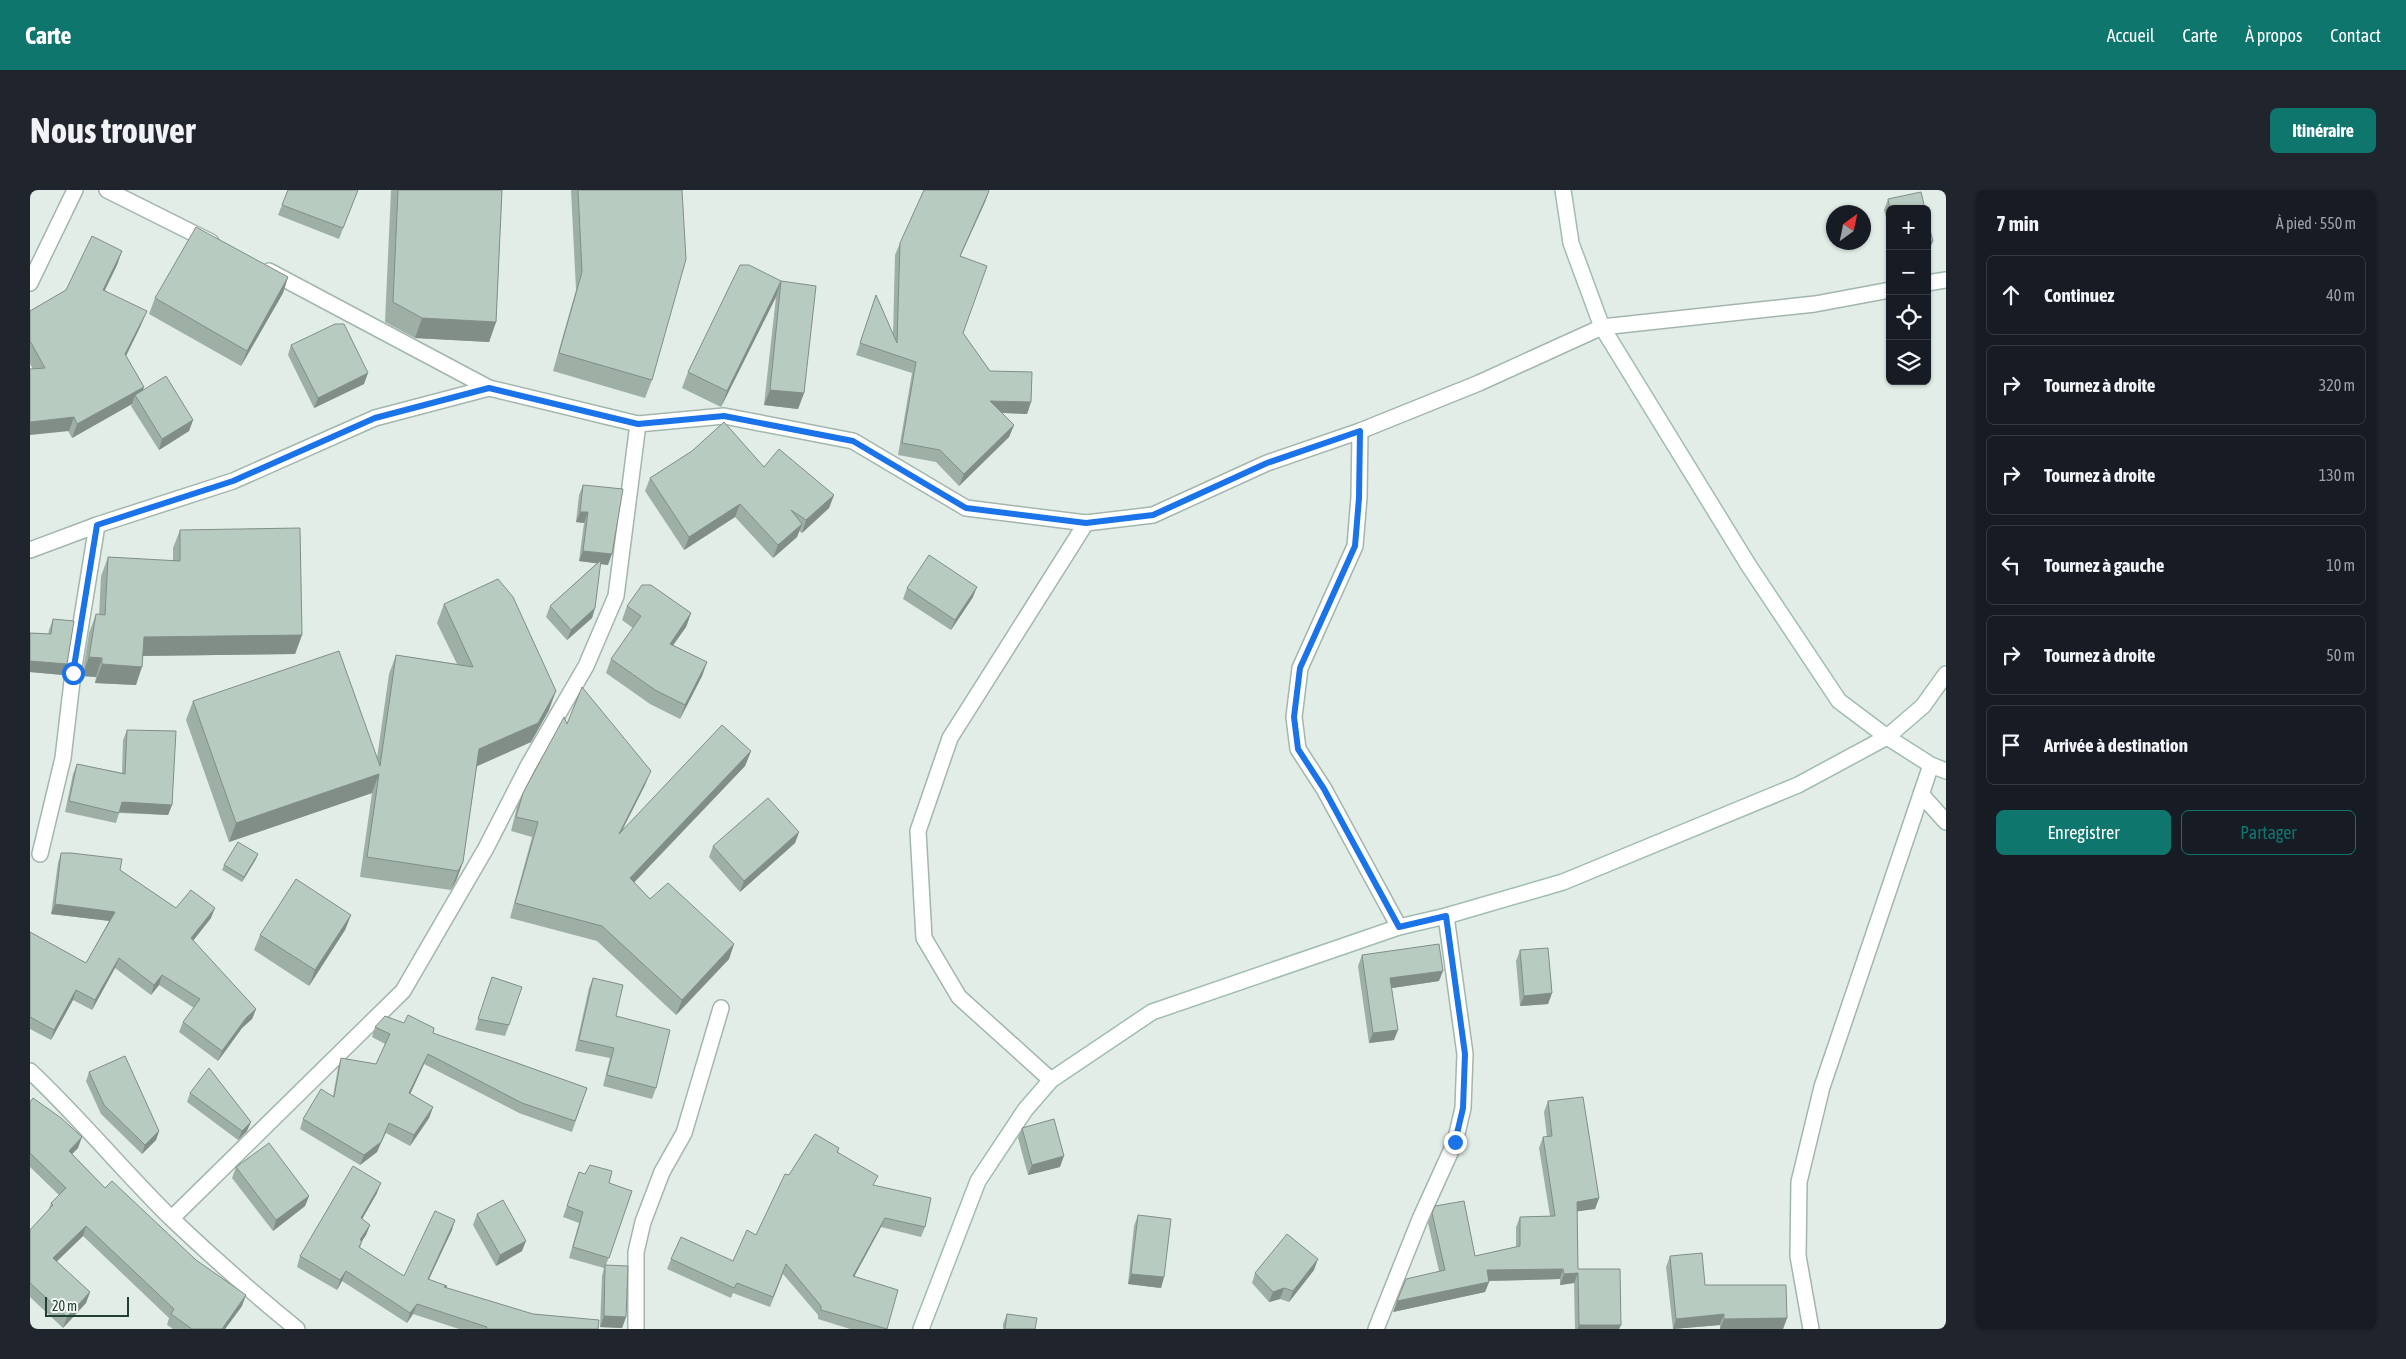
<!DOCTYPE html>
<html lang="fr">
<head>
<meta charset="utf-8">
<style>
	:root { --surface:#171b24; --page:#20242c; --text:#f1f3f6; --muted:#9ea1a6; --line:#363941; --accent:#0f766e }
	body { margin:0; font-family:"Asap Condensed",sans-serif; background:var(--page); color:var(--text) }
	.controls { position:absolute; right:15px; top:15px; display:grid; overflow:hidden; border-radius:8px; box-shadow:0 1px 4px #0004 }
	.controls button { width:45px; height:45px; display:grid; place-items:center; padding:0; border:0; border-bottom:1px solid var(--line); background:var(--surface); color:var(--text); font:25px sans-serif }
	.compass { position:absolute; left:1796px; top:15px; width:45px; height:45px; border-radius:50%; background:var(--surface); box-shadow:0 1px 4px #0004; rotate:33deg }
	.scale { position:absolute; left:15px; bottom:12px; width:84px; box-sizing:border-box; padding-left:5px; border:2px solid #1f4033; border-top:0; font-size:14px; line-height:18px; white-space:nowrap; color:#1f4033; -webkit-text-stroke:4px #f2f9f4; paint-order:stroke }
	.stop { position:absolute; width:15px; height:15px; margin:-11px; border:4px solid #1a73e8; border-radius:50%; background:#fff }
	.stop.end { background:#1a73e8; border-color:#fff; box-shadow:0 1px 5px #0008 }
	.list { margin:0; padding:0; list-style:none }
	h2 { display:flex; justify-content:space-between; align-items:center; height:65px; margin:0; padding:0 20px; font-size:21px }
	h2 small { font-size:16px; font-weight:400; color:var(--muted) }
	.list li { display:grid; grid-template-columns:32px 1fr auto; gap:15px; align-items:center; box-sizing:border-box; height:80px; margin:0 10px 10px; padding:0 10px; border:1px solid var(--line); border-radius:8px }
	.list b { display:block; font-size:19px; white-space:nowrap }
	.list em { font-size:16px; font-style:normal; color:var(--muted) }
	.actions { display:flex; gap:10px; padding:15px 20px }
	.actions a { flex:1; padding:11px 0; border:1px solid var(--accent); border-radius:8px; text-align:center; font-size:18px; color:var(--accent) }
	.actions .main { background:var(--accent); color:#fff }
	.icon { flex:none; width:28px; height:28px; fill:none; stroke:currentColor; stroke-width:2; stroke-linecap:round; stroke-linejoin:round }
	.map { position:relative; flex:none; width:1916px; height:1139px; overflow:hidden; border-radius:8px }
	header { display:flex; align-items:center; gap:30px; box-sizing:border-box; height:70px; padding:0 25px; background:var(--accent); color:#fff }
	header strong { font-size:24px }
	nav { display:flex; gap:28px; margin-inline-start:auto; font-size:18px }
	.intro { display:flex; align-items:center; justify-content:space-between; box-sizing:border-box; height:120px; padding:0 30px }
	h1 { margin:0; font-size:35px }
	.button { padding:12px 22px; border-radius:8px; background:var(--accent); color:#fff; font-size:18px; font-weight:700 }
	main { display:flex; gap:30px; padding:0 30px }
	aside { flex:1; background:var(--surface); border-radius:8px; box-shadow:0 1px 4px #0004 }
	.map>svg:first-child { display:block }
</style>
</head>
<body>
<header>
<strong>Carte</strong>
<nav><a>Accueil</a><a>Carte</a><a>À propos</a><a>Contact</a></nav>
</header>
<div class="intro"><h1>Nous trouver</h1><a class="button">Itinéraire</a></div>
<main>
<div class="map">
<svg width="1916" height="1139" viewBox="0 0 1916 1139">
	<rect width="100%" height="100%" fill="#e1ede6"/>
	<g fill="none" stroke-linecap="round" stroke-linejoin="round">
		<g stroke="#a3b6ad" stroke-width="18">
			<g id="street">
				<polyline points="77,0 181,52"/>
				<polyline points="239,81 459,198 608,234 694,226 823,251 936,318 1056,333 1123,325 1237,273 1330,241 1449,193 1572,137 1785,114 1860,100"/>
				<polyline points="0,93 45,0"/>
				<polyline points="1897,93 1916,90"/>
				<polyline points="1330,241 1329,307 1325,356 1270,478 1264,527 1268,559 1294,599 1369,737"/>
				<polyline points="0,360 67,335 203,291 345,228 459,198"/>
				<polyline points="1891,604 1916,632"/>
				<polyline points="10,664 33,568 43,483 67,335"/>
				<path d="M 0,881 C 50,928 93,981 142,1029 C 182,1067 224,1104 267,1139"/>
				<polyline points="1021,890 929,807 894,748 888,641 920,548 1056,333"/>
				<polyline points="142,1028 373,801 456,658 498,576 556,476 586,406 608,234"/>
				<polyline points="606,1139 606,1062 613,1032 632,982 654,943 691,818"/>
				<polyline points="1346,1139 1390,1029 1425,952 1433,918 1435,864 1416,726"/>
				<polyline points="1781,1139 1768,1066 1769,992 1792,897 1901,575"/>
			</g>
		</g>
		<g stroke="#a0bdb0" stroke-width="18">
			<g id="secondary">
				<polyline points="1533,0 1541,53 1572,137 1719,376 1809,511 1857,547 1901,575 1916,581"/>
				<polyline points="891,1139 948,991 995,920 1021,890 1122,822 1369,737 1416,726 1533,692 1768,595 1857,547 1893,516 1916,484"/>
			</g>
		</g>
		<use href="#street" stroke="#fff" stroke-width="15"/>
		<use href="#secondary" stroke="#fff" stroke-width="15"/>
	</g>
	<g fill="#9eafa6">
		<polygon points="258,0 328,0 309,49 248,25"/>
		<polygon points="361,0 472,0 466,132 459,152 385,148 355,132"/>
		<polygon points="541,0 652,0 622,190 615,208 523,181 546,100"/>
		<polygon points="959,1 955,12 930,67 933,143 960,181 1001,212 997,224 972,223 984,235 979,247 929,296 906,272 868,265 882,183 826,165 846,105 863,145 865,65 870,53"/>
		<polygon points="1858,9 1895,19 1860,19 1860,43 1854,20"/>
		<polygon points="92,61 87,75 75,100 111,135 96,166 114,197 112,201 163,230 159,241 129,260 101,216 102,214 42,248 0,174 0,121 36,100"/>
		<polygon points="258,87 253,103 211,176 119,124 125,108"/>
		<polygon points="751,91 774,203 768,219 734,215 746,107 691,217 652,198 658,182"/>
		<polygon points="261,155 334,194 284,218 258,165"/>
		<polygon points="734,277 804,305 799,318 772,343 769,341 767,347 743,368 705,327 654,360 615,301 620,288"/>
		<polygon points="553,295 578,375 570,374 565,418 562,428 537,450 516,427 520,416 567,373 549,371 554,333 546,332 549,305"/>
		<polygon points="150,340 272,445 265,464 113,466 106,495 65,493 66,487 52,486 59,443 66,424 69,425 71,386 78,367 143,371 143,358"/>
		<polygon points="877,398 943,407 921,440 873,409"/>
		<polygon points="414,414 519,520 501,552 447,576 433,672 426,691 421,700 330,687 342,603 199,652 156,530 163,511 347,568 359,484 366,465 427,474 407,433"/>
		<polygon points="597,416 661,423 656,437 643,455 677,472 672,486 650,529 620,514 576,483 581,469 603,438 592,430"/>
		<polygon points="23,429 37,474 33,485 0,482 0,443 18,444 19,440"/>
		<polygon points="537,534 615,595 593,639 721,561 715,576 604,692 620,709 704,754 699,769 646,825 567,751 480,728 502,647 481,641 487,617 493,603"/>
		<polygon points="97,540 142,615 138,625 89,623 86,633 35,622 43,584 47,574 92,583 93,550"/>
		<polygon points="769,642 765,653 710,702 679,667 683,656"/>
		<polygon points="31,663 90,680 146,718 181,728 163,751 226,819 222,829 212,838 188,871 149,842 153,832 164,818 129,795 121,805 85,778 62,820 43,810 21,850 0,839 0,742 56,773 79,731 21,724 28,673"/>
		<polygon points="226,669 212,692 192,680 194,675"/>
		<polygon points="321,725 315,740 279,796 224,760 230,745"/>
		<polygon points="1490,760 1522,803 1518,814 1490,816 1486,771"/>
		<polygon points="1332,765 1409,791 1362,798 1364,850 1339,853 1328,776"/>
		<polygon points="563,788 586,826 626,898 622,909 573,896 580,868 545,861 559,798"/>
		<polygon points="458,798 479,835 475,846 445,840"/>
		<polygon points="345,837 403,843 557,898 542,942 489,923 394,874 380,904 403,917 399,928 380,956 356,943 347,962 330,975 270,939 273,929 303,906 308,878 311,868 346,874 355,854 342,847"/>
		<polygon points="59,882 129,941 126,950 112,964 71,924 56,891"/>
		<polygon points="160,903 217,941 208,950 157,912"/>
		<polygon points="1518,911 1569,1008 1565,1019 1547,1021 1548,1079 1591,1135 1589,1139 1545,1139 1544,1093 1530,1095 1530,1089 1459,1091 1459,1092 1455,1102 1363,1122 1409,1081 1398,1033 1402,1023 1445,1066 1486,1057 1486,1037 1490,1027 1520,1026 1509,958 1513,947 1517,947 1514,922"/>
		<polygon points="0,912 48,958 42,964 75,998 212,1116 195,1139 143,1139 137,1135 139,1128 53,1046 26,1072 60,1102 56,1113 33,1138 0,1107 0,1040 18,1021 21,1013 29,1005 0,977"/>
		<polygon points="992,938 1030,977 998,985 988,948"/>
		<polygon points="809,958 808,962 845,996 895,1037 891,1047 851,1037 824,1087 857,1139 820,1139 788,1129 788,1125 753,1084 740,1117 703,1103 701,1108 637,1079 641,1069 703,1071 726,1045 759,985"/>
		<polygon points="206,977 279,1006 275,1016 243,1041 202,988"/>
		<polygon points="549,982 602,1001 576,1075 596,1127 592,1138 570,1137 572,1086 574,1078 539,1068 549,1033 533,1027"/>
		<polygon points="347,1003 332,1029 340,1035 336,1045 332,1051 330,1058 374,1086 422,1040 398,1090 417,1096 416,1098 503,1124 568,1139 429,1139 383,1124 377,1133 312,1091 307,1100 267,1077 270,1066"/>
		<polygon points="447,1024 492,1061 466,1076 443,1035"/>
		<polygon points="1108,1025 1134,1087 1131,1098 1098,1094 1104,1036"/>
		<polygon points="1640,1066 1675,1095 1757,1128 1753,1139 1690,1139 1690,1135 1643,1139 1636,1077"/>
		<polygon points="1284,1080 1259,1112 1250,1109 1239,1112 1222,1093 1225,1083"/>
		<polygon points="977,1124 1005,1139 973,1139 973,1134"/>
	</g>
	<g fill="#818e87">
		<polygon points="959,1 955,12 925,78 930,66"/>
		<polygon points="1903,51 1899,61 1897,62 1897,52"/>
		<polygon points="92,61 87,75 68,114 73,100"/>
		<polygon points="258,87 253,103 211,176 217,161"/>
		<polygon points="751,91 746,107 691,217 697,201"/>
		<polygon points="117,121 111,135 90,178 95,164"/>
		<polygon points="392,128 466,132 459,152 385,148"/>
		<polygon points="338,183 334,194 284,218 288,208"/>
		<polygon points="114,197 109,211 105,205 102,214 42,248 47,234"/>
		<polygon points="740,200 774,203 768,219 734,215"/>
		<polygon points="960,211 1001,212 997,224 955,222"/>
		<polygon points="44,227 39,241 0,245 0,232"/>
		<polygon points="163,230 159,241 129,260 132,249"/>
		<polygon points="984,235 979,247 929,296 934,284"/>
		<polygon points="804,305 799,318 772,343 776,330"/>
		<polygon points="710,314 705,327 654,360 659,347"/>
		<polygon points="550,322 558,322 554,333 546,332"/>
		<polygon points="772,334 767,347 743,368 748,355"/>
		<polygon points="553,361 582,364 578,375 549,371"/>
		<polygon points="947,397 943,407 921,440 925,430"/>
		<polygon points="565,418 562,428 537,450 541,440"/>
		<polygon points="661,423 656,437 634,468 640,454"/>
		<polygon points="272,445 265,464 107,466 114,447"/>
		<polygon points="59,467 72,468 66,487 52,486"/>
		<polygon points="0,471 37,474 33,485 0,482"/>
		<polygon points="677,472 672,486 650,529 655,515"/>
		<polygon points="72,474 112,477 106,495 65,493"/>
		<polygon points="526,501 519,520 501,552 443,578 449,559"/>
		<polygon points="721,561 715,576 595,702 600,688"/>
		<polygon points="621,581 615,595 583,658 589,644"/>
		<polygon points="349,584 342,603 199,652 206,633"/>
		<polygon points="92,612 142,615 138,625 88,622"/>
		<polygon points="769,642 765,653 710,702 714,691"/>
		<polygon points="228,664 226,669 212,692 214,687"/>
		<polygon points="433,672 426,691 421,700 428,681"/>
		<polygon points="25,714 85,722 81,731 21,724"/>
		<polygon points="185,718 181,728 157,758 161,748"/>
		<polygon points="321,725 315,740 279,796 285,780"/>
		<polygon points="704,754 699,769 646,825 652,810"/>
		<polygon points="89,768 85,778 62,820 65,810"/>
		<polygon points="1413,781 1409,791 1356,799 1360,788"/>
		<polygon points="132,785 129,795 121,805 124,795"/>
		<polygon points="46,800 43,810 21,850 24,840"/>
		<polygon points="1522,803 1518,814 1490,816 1494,806"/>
		<polygon points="226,819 222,829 212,838 188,871 192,861 216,828"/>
		<polygon points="1368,840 1364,850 1339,853 1343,843"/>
		<polygon points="398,864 394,874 376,913 379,903"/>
		<polygon points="403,917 399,928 380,956 384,945"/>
		<polygon points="221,932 217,941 208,950 212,941"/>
		<polygon points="359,933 347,962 330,975 334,965"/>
		<polygon points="129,941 126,950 112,964 115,955"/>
		<polygon points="52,947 48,958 35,971 39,961"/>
		<polygon points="1034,966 1030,977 998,985 1002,975"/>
		<polygon points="351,993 347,1003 327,1038 331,1028"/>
		<polygon points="279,1006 275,1016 243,1041 246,1030"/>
		<polygon points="1569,1008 1565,1019 1543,1022 1547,1012"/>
		<polygon points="855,1028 851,1037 819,1096 823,1086"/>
		<polygon points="425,1030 422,1040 394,1100 398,1089"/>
		<polygon points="340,1035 336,1045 326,1060 330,1050"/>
		<polygon points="56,1036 53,1046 19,1079 23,1068"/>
		<polygon points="496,1051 492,1061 466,1076 470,1065"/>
		<polygon points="1288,1069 1284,1080 1259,1112 1263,1101"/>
		<polygon points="1533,1079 1530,1089 1453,1091 1457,1080"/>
		<polygon points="316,1081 312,1091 307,1100 310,1090"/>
		<polygon points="1548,1083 1544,1093 1530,1095 1534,1084"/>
		<polygon points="1101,1084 1134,1087 1131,1098 1098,1094"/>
		<polygon points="1459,1092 1455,1102 1363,1122 1367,1111"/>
		<polygon points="1254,1098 1250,1109 1239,1112 1243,1102"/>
		<polygon points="60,1102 56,1113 33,1138 37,1127"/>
		<polygon points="216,1105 212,1116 195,1139 192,1139"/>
		<polygon points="387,1114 383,1124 377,1133 380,1123"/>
		<polygon points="1694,1124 1690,1135 1643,1139 1646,1129"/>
		<polygon points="574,1126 596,1127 592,1138 570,1137"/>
		<polygon points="1757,1128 1753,1139 1690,1139 1694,1129"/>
		<polygon points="1549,1135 1591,1135 1589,1139 1547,1139"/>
	</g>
	<g fill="#b8cbc1" stroke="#818e87">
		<polygon points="258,0 328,0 313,38 252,15"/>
		<polygon points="368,0 472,0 466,132 392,128 363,112"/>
		<polygon points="548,0 652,0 656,69 622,190 529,163 552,82"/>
		<polygon points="894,0 958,0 959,1 930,66 957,76 933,143 960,181 1002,182 1001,212 960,211 984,235 934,284 910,260 872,253 886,172 830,153 846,105 867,153 870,53"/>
		<polygon points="1891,2 1895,19 1860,19 1858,9"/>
		<polygon points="1897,29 1903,51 1897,52"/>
		<polygon points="166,37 258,87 217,161 125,108"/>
		<polygon points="62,46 92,61 73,100 117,121 95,164 114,197 47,234 44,227 0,232 0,179 15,178 0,151 0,121 36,100"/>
		<polygon points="710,75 719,75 751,91 697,201 658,182"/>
		<polygon points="751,91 786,96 774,203 740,200"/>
		<polygon points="305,134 314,134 338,183 288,208 261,155"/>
		<polygon points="136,186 163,230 132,249 105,205"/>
		<polygon points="694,232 734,277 749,259 804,305 776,330 761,320 772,334 748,355 710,314 659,347 620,288 662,261"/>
		<polygon points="553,295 593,299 582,364 553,361 558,322 550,322"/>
		<polygon points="270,338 272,445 114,447 112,477 72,474 72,468 59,467 66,424 75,425 78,367 150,371 150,340"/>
		<polygon points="899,365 947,397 925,430 877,398"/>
		<polygon points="571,370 565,418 541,440 520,416"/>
		<polygon points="468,389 483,407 526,501 508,533 449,559 433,672 428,681 337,667 349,584 206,633 163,511 309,461 350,576 366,465 443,477 414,414"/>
		<polygon points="612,395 621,395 661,423 640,454 677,472 655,515 625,500 581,469 611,426 597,416"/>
		<polygon points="23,429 44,431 37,474 0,471 0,443 21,444"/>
		<polygon points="552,497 621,581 589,644 692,535 721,561 600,688 620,709 638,693 704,754 652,810 572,736 485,713 508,632 486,627 493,603 534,527 537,534"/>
		<polygon points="97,540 146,541 142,615 92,612 89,623 39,611 47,574 95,584"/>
		<polygon points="738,608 769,642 714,691 683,656"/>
		<polygon points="208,652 228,664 214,687 194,675"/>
		<polygon points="31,663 41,663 92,669 90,680 146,718 161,700 185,718 161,748 226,819 216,828 192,861 153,832 170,809 132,785 124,795 89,768 65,810 46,800 24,840 0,827 0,742 56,773 85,722 25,714"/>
		<polygon points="266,689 321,725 285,780 230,745"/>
		<polygon points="1409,754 1413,781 1360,788 1368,840 1343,843 1332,765"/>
		<polygon points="1518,758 1522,803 1494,806 1490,760"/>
		<polygon points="462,787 492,797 479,835 448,829"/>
		<polygon points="563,788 593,795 586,826 640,840 626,898 577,885 584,858 549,850"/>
		<polygon points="378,825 404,838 403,843 557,898 545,931 492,913 398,864 379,903 403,917 384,945 359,933 351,952 334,965 273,929 291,899 304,907 311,868 346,874 360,844 345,837 355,826 374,833"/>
		<polygon points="95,866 129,941 115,955 74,915 59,882"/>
		<polygon points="179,878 221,932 212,941 160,903"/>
		<polygon points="1553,907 1569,1008 1547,1012 1548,1079 1590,1079 1591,1135 1549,1135 1548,1083 1534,1084 1533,1079 1457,1080 1459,1092 1367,1111 1376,1089 1415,1080 1402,1023 1405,1016 1434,1011 1445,1066 1490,1056 1490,1027 1525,1026 1513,947 1522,946 1518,911"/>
		<polygon points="3,908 31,928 52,947 39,961 75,998 82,991 166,1070 216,1105 192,1139 162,1139 141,1124 144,1119 56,1036 23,1068 60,1102 37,1127 0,1093 0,1040 23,1015 21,1013 36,998 0,963 0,912"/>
		<polygon points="1024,929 1034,966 1002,975 992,938"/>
		<polygon points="785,944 809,958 807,962 848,986 843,995 901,1008 895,1037 855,1028 823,1086 868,1100 857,1139 791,1120 791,1116 756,1074 743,1107 707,1093 704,1098 641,1069 651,1047 703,1071 717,1040 726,1045 755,984 759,985"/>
		<polygon points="239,953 279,1006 246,1030 206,977"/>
		<polygon points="560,975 582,981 579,993 602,1001 579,1068 543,1057 553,1022 537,1016 549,982 555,984"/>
		<polygon points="323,976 351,993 331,1028 340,1035 330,1050 332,1051 329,1057 374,1086 405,1021 425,1030 398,1089 417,1096 414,1097 503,1124 569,1130 568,1139 456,1139 457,1137 387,1114 380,1123 316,1081 310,1090 270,1066"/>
		<polygon points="473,1010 496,1051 470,1065 447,1024"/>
		<polygon points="1108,1025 1141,1029 1134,1087 1101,1084"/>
		<polygon points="1257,1044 1288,1069 1263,1101 1254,1098 1243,1102 1225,1083"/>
		<polygon points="1672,1063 1675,1095 1756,1095 1757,1128 1694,1129 1694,1124 1646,1129 1640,1066"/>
		<polygon points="575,1075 598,1076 596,1127 574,1126"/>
		<polygon points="977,1124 1007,1128 1005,1139 975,1139"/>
	</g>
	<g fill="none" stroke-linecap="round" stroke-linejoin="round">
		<polyline stroke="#1a73e8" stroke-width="6" points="43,483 67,335 203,291 345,228 459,198 608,234 694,226 823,251 936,318 1056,333 1123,325 1237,273 1330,241 1329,308 1325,356 1270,478 1264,527 1268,559 1294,599 1369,737 1416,726 1435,864 1433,918 1425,952"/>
	</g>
</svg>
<div class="controls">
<button>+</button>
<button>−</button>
<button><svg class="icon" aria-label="locate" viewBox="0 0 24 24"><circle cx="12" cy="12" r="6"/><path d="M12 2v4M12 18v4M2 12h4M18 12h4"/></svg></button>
<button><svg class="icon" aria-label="layers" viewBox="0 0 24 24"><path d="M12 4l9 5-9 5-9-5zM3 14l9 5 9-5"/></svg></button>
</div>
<svg class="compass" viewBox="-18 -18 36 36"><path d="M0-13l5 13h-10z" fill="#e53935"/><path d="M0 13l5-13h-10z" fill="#9ea1a6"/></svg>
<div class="scale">20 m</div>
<div class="stop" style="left:43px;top:483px"></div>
<div class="stop end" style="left:1425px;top:952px"></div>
</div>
<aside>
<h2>7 min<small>À pied · 550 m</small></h2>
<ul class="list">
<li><svg class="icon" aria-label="ahead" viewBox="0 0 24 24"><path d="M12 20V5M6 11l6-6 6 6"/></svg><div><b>Continuez</b></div><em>40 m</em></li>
<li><svg class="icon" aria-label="right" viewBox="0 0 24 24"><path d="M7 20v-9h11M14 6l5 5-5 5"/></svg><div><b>Tournez à droite</b></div><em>320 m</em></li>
<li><svg class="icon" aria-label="right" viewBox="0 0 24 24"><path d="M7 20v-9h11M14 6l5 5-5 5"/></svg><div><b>Tournez à droite</b></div><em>130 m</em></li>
<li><svg class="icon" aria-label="left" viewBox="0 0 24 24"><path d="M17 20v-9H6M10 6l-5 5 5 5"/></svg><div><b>Tournez à gauche</b></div><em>10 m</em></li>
<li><svg class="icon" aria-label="right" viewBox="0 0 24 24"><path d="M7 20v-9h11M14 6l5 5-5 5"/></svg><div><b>Tournez à droite</b></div><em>50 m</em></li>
<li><svg class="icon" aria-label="arrive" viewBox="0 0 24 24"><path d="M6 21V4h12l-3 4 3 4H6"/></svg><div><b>Arrivée à destination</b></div></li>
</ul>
<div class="actions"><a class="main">Enregistrer</a><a>Partager</a></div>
</aside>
</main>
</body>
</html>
